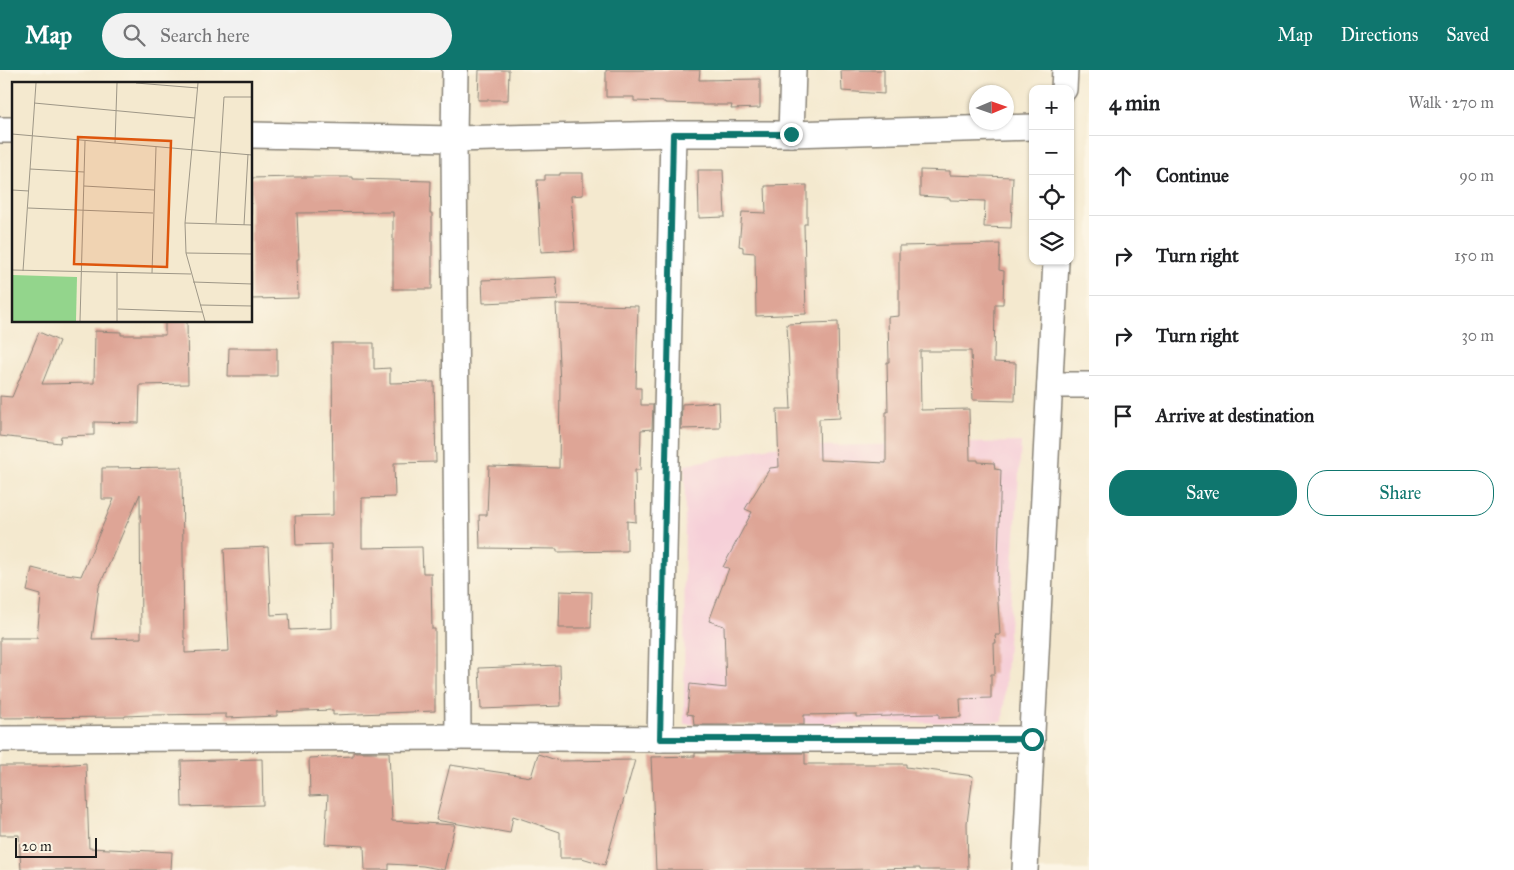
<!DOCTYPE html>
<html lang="en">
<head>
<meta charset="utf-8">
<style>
	:root { --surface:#fff; --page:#f2f2f2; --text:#202124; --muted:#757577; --line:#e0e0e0; --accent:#0f766e }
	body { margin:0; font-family:"IM FELL Great Primer",serif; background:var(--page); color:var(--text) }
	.controls { position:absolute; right:15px; top:15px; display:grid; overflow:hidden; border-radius:10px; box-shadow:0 1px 4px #0004 }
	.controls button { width:45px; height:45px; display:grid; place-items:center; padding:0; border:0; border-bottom:1px solid var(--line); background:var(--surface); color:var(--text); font:25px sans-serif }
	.compass { position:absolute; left:969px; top:15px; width:45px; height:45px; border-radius:50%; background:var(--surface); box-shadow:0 1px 4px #0004; rotate:88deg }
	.scale { position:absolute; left:15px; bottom:12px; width:82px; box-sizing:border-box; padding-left:5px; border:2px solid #1c1c1c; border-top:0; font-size:14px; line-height:18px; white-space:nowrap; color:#1c1c1c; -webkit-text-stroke:4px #fcf5e5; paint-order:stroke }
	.stop { position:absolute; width:15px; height:15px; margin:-11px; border:4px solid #0f766e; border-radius:50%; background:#fff }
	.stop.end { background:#0f766e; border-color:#fff; box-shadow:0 1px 5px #0008 }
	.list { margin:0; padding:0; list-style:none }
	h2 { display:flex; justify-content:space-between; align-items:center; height:65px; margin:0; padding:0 20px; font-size:21px }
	h2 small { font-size:16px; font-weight:400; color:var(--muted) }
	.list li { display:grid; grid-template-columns:32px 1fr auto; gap:15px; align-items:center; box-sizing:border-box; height:80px; padding:0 20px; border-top:1px solid var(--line) }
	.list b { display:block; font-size:19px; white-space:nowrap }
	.list em { font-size:16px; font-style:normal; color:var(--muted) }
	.actions { display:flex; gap:10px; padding:15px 20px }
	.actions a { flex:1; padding:11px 0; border:1px solid var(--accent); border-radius:20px; text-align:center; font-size:18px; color:var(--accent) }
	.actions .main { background:var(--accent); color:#fff }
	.icon { flex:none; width:28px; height:28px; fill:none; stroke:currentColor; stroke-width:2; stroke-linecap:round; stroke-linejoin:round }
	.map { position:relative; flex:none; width:1089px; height:800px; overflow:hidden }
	header { display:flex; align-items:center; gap:30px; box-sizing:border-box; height:70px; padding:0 25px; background:var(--accent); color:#fff }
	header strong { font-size:24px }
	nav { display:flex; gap:28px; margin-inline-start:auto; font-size:18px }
	.search { width:350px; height:45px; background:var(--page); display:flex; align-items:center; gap:12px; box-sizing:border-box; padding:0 18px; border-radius:28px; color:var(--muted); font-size:19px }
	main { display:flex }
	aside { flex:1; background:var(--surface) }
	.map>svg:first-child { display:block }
</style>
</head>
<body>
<header>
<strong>Map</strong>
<div class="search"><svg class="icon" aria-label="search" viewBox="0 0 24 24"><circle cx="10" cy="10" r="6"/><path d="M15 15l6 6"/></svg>Search here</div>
<nav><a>Map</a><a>Directions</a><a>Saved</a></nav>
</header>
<main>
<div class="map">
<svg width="1089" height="800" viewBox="0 0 1089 800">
	<rect width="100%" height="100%" fill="#fcf5e5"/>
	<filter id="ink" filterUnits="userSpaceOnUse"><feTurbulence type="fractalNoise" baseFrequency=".02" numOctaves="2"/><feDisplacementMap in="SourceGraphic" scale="10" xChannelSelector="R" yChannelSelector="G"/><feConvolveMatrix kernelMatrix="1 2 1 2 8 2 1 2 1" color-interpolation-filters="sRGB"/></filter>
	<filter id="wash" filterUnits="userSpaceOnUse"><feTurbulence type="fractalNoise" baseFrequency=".0096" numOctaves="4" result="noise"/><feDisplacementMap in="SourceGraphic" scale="20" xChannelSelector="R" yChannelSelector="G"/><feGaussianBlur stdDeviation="1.12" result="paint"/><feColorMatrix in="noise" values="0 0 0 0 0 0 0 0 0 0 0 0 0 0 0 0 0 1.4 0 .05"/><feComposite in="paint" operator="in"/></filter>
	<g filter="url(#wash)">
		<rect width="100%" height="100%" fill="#f4e9cf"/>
		<polygon fill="#f6cfd8" points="1021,372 1003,652 684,654 685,395 770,377"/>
		<g id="blocks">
			<g fill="#dea596" fill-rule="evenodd">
				<polygon points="479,0 509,0 508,30 478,30"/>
				<polygon points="606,0 700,0 699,10 760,9 760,38 731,39 732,35 702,35 702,34 665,33 665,32 634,31 634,27 606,27"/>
				<polygon points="841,0 884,0 884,24 842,21"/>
				<polygon points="698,100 723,100 725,147 699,148"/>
				<polygon points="920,100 950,101 950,105 1013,107 1011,158 984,157 985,131 950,130 950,128 920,126"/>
				<polygon points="560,103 583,103 583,125 571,126 575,180 541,182 537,110 545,110 545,105 560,105"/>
				<polygon points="296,107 353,107 353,109 431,111 430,143 432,143 432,219 393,219 393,142 297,143 299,189 297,189 298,228 251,229 251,108"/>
				<polygon points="807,115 807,154 804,154 806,244 756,246 755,183 743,182 743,177 739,176 742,142 766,143 765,116"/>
				<polygon points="1000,174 999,200 1004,201 1003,234 995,234 994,292 1016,293 1015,331 973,330 971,281 920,281 921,340 969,339 970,390 978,390 978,392 994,393 995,399 1001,400 997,517 1000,565 995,565 996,573 994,573 995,604 991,604 991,628 960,629 961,647 939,648 939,644 891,645 891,646 856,647 856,644 804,645 804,655 694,655 693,645 687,644 690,614 726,618 724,556 709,551 729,498 723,497 752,442 745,439 770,398 779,397 777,339 791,339 787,254 838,252 840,348 819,349 820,390 886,393 886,342 888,342 887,292 889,292 888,247 899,246 899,176"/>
				<polygon points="556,207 558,230 483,233 482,210"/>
				<polygon points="556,234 638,236 636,318 641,318 641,335 653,335 652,359 641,360 640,400 635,400 636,452 627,451 627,481 557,482 557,479 480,478 479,445 487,445 489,396 559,398 560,314"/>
				<polygon points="165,251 187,251 188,314 140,315 139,353 94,352 94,365 61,366 60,373 0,366 0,326 12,327 39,262 59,271 42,314 94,313 95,261 121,262 121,265 165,265"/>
				<path d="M 332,273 L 374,273 L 374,299 L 390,298 L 390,313 L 434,312 L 436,392 L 394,393 L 395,427 L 362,428 L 362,478 L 422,477 L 423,503 L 431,503 L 432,559 L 435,559 L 435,641 L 333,645 L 333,640 L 277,642 L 277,646 L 226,648 L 226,644 L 150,645 L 125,646 L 125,647 L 0,648 L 0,568 L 37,568 L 41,525 L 27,521 L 32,498 L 44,501 L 81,506 L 114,429 L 102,429 L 102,398 L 182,397 L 184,568 L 185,568 L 185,583 L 229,581 L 224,479 L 268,477 L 271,545 L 289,544 L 290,560 L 332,558 L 331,474 L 296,475 L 295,446 L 333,445 ZM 140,424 L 141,568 L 92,569 L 99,517 Z"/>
				<polygon points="229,278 277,278 277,306 228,306"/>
				<polygon points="719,332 720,358 681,359 682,334"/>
				<polygon points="560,521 592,522 591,558 559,558"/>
				<polygon points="560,595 561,636 481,639 479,598"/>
				<polygon points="353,682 389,682 392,751 455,755 444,800 423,796 389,794 389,800 365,800 364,776 325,774 328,725 310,726 309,688 353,686"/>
				<polygon points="695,683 805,683 805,694 906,694 906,697 973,706 967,753 968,800 920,800 920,798 827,800 656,800 651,687 695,686"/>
				<polygon points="538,684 559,691 635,690 605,795 582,788 560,788 560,762 513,746 510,763 436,750 450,695 531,707"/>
				<polygon points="262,689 263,735 182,737 181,691"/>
				<polygon points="86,693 89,778 172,782 171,800 21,800 19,765 0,765 0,696 50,696"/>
			</g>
		</g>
	</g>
	<g filter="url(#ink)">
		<use href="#blocks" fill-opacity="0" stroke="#888276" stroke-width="1"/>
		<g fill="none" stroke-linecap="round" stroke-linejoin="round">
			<g stroke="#888276" stroke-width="28">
				<g id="street">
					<polyline points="455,0 454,69 458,667"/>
					<polyline points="1064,19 1065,0"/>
					<polyline points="0,60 14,60"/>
					<polyline points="791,64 793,0"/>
					<polyline points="251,65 454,69 673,64 791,64 1033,57"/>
					<polyline points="1050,315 1089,315"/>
					<polyline points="0,669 458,667 660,669 1032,669"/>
					<polyline points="660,669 673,64"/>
					<polyline points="1025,800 1056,191"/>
				</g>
			</g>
			<use href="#street" stroke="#fff" stroke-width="25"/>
		</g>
	</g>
	<g fill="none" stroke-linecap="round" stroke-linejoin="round" filter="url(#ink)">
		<polyline stroke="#0f766e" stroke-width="6" points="791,64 673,64 660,669 1032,669"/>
	</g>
	<g transform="translate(12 12)">
		<rect width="240" height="240" fill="#f4e9cf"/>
		<path d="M 0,193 L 65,195 L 64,239 L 0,239 Z" fill="#93d58c"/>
		<path fill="none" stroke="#9e9787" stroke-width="1" d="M 124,1 L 186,6M 186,1 L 173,141 L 174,171 L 193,239M 22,21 L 183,36M 0,52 L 240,73M 103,61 L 105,1M 18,87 L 72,90M 72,104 L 142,108M 0,108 L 17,109M 16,126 L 141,131M 173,141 L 240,143M 204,141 L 212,15 L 240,15M 232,143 L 236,72M 174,171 L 240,172M 0,188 L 179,192M 11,189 L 24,1M 140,191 L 144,65M 181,200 L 240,202M 188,223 L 240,224M 106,227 L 190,230M 68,239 L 73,59M 105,239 L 105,190"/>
		<path fill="#de560d" fill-opacity="0.15" stroke="#de560d" stroke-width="2.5" d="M 66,55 L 159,59 L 155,185 L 62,182 Z"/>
		<rect width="240" height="240" fill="none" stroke="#1c1c1c" stroke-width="2.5"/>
	</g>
</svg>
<div class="controls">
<button>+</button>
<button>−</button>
<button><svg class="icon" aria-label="locate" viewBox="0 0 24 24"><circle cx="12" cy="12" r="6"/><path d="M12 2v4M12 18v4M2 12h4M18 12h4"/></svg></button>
<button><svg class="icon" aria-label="layers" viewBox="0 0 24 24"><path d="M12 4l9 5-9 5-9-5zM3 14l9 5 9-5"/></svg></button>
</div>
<svg class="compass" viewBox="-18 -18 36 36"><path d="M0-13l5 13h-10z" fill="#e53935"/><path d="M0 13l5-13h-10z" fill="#757577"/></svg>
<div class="scale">20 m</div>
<div class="stop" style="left:1032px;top:669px"></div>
<div class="stop end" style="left:791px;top:64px"></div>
</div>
<aside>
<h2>4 min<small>Walk · 270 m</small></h2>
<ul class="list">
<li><svg class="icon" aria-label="ahead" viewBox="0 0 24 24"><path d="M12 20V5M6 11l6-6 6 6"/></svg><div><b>Continue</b></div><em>90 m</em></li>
<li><svg class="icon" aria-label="right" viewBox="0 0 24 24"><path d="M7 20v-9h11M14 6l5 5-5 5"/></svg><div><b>Turn right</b></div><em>150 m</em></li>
<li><svg class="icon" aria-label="right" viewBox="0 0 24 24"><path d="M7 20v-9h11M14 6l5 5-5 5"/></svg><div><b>Turn right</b></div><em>30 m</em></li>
<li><svg class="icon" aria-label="arrive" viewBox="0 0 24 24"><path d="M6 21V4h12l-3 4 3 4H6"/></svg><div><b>Arrive at destination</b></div></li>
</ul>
<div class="actions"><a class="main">Save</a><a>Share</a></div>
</aside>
</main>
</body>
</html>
